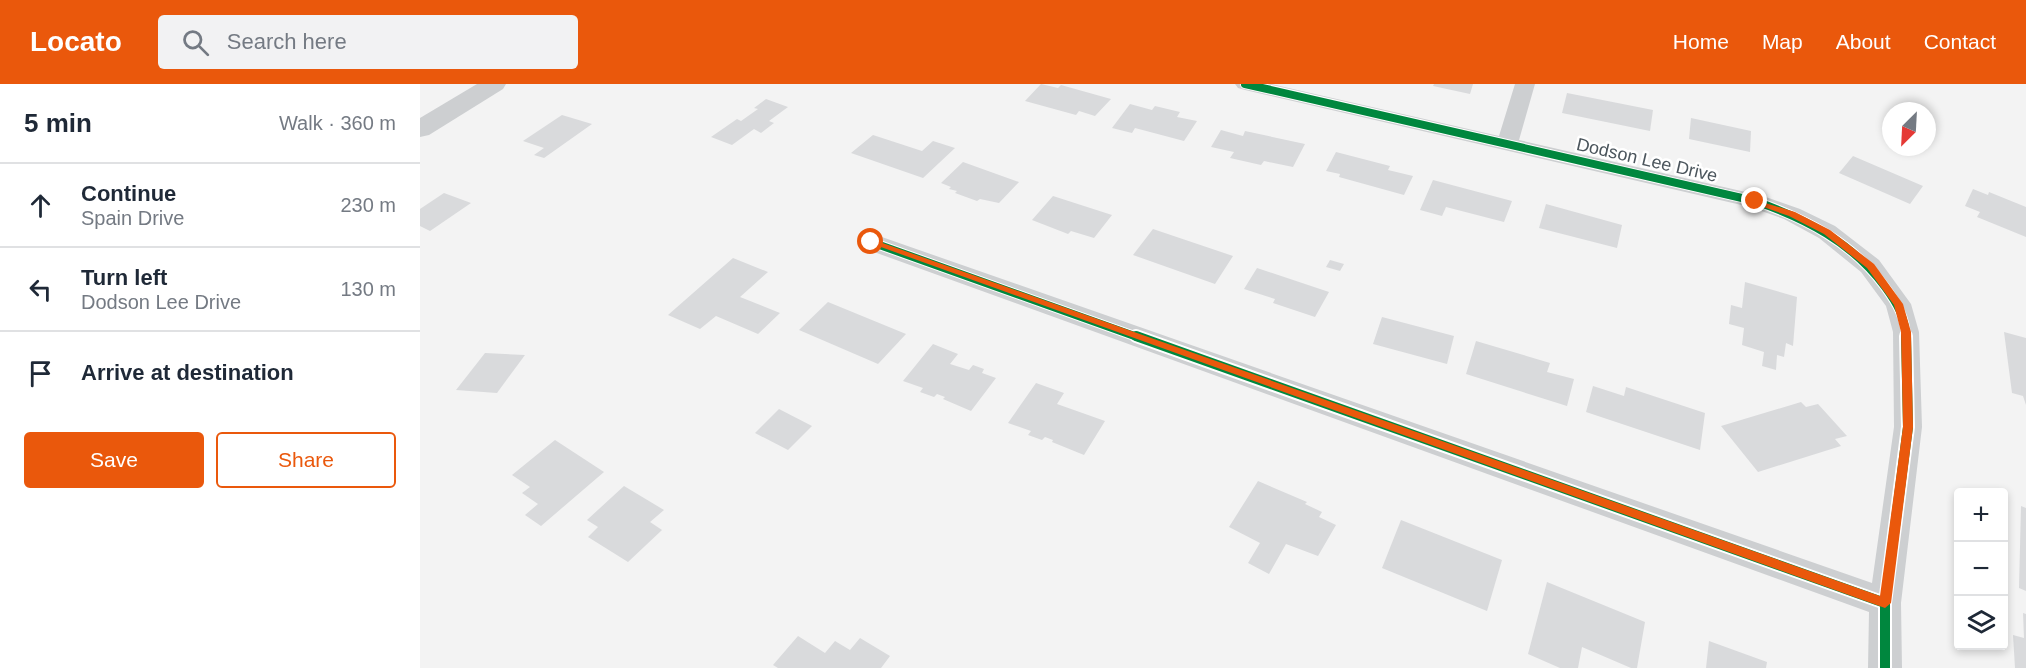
<!DOCTYPE html>
<html lang="en">
<head>
<meta charset="utf-8">
<style>
	:root { --surface:#fff; --page:#f2f2f3; --text:#1f2937; --muted:#747a83; --line:#e0e1e3; --accent:#ea580c }
	body { margin:0; font-family:Helvetica,sans-serif; background:var(--page); color:var(--text) }
	.controls { position:absolute; right:18px; bottom:18px; display:grid; overflow:hidden; border-radius:6px; box-shadow:0 3px 9px #0003 }
	.controls button { width:54px; height:54px; display:grid; place-items:center; padding:0; border:0; border-bottom:2px solid var(--line); background:var(--surface); color:var(--text); font:30px sans-serif }
	.compass { position:absolute; left:1462px; top:18px; width:54px; height:54px; border-radius:50%; background:var(--surface); box-shadow:0 3px 9px #0003; rotate:204deg }
	.stop { position:absolute; width:18px; height:18px; margin:-14px; border:4px solid #ea580c; border-radius:50%; background:#fff }
	.stop.end { background:#ea580c; border-color:#fff; box-shadow:0 2px 6px #0008 }
	.list { margin:0; padding:0; list-style:none }
	h2 { display:flex; justify-content:space-between; align-items:center; height:78px; margin:0; padding:0 24px; font-size:26px }
	h2 small { font-size:20px; font-weight:400; color:var(--muted) }
	.list li { display:grid; grid-template-columns:39px 1fr auto; gap:18px; align-items:center; box-sizing:border-box; height:84px; padding:0 24px; border-top:2px solid var(--line) }
	.list b { display:block; font-size:22px; white-space:nowrap }
	.list p { margin:0; font-size:20px; white-space:nowrap; color:var(--muted) }
	.list em { font-size:20px; font-style:normal; color:var(--muted) }
	.actions { display:flex; gap:12px; padding:18px 24px }
	.actions a { flex:1; padding:14px 0; border:2px solid var(--accent); border-radius:6px; text-align:center; font-size:21px; color:var(--accent) }
	.actions .main { background:var(--accent); color:#fff }
	.icon { flex:none; width:33px; height:33px; fill:none; stroke:currentColor; stroke-width:2; stroke-linecap:round; stroke-linejoin:round }
	.map { position:relative; flex:none; width:1606px; height:584px; overflow:hidden }
	header { display:flex; align-items:center; gap:36px; box-sizing:border-box; height:84px; padding:0 30px; background:var(--accent); color:#fff }
	header strong { font-size:28px }
	nav { display:flex; gap:33px; margin-inline-start:auto; font-size:21px }
	.search { width:420px; height:54px; background:var(--page); display:flex; align-items:center; gap:15px; box-sizing:border-box; padding:0 21px; border-radius:6px; color:var(--muted); font-size:22px }
	main { display:flex }
	aside { flex:1; background:var(--surface) }
	.map>svg:first-child { display:block }
</style>
</head>
<body>
<header>
<strong>Locato</strong>
<div class="search"><svg class="icon" aria-label="search" viewBox="0 0 24 24"><circle cx="10" cy="10" r="6"/><path d="M15 15l6 6"/></svg>Search here</div>
<nav><a>Home</a><a>Map</a><a>About</a><a>Contact</a></nav>
</header>
<main>
<aside>
<h2>5 min<small>Walk · 360 m</small></h2>
<ul class="list">
<li><svg class="icon" aria-label="ahead" viewBox="0 0 24 24"><path d="M12 20V5M6 11l6-6 6 6"/></svg><div><b>Continue</b><p>Spain Drive</p></div><em>230 m</em></li>
<li><svg class="icon" aria-label="left" viewBox="0 0 24 24"><path d="M17 20v-9H6M10 6l-5 5 5 5"/></svg><div><b>Turn left</b><p>Dodson Lee Drive</p></div><em>130 m</em></li>
<li><svg class="icon" aria-label="arrive" viewBox="0 0 24 24"><path d="M6 21V4h12l-3 4 3 4H6"/></svg><div><b>Arrive at destination</b></div></li>
</ul>
<div class="actions"><a class="main">Save</a><a>Share</a></div>
</aside>
<div class="map">
<svg width="1606" height="584" viewBox="0 0 1606 584">
	<rect width="100%" height="100%" fill="#f3f3f3"/>
	<g fill="#d9dadc">
		<polygon points="621,0 638,4 641,1 691,15 675,32 659,27 656,31 605,17"/>
		<polygon points="1014,0 1053,0 1050,10 1013,2"/>
		<polygon points="1147,9 1233,26 1230,47 1142,29"/>
		<polygon points="346,15 368,23 349,37 354,39 341,49 334,45 312,61 291,53 317,35 321,37 338,25 334,24"/>
		<polygon points="710,20 732,26 735,22 760,28 757,33 777,37 764,57 715,44 712,49 692,44"/>
		<polygon points="142,31 172,40 124,74 114,71 124,64 103,57"/>
		<polygon points="1271,34 1331,47 1330,68 1269,55"/>
		<polygon points="801,46 823,52 825,47 885,60 873,83 844,77 841,81 810,74 814,68 791,63"/>
		<polygon points="453,51 502,67 513,57 535,64 503,94 431,69"/>
		<polygon points="916,68 970,82 968,86 993,92 984,111 919,93 920,90 906,87"/>
		<polygon points="1433,72 1503,102 1490,120 1419,89"/>
		<polygon points="543,78 599,98 579,119 560,115 557,117 535,109 537,107 529,105 531,103 521,99"/>
		<polygon points="1013,96 1092,117 1084,138 1026,123 1022,132 1000,126"/>
		<polygon points="1553,105 1568,111 1569,108 1606,123 1606,153 1557,133 1560,128 1545,122"/>
		<polygon points="24,109 51,119 10,147 0,142 0,125"/>
		<polygon points="633,112 692,131 674,154 651,147 648,150 612,136"/>
		<polygon points="1126,120 1202,141 1197,164 1119,144"/>
		<polygon points="733,145 813,172 795,200 713,171"/>
		<polygon points="313,174 348,188 320,213 360,229 338,250 296,232 280,245 248,231"/>
		<polygon points="910,176 924,180 920,187 906,183"/>
		<polygon points="837,184 909,208 895,233 853,219 855,215 824,205"/>
		<polygon points="1325,198 1377,213 1373,262 1366,259 1364,273 1357,271 1356,286 1342,282 1344,268 1322,261 1324,244 1309,240 1311,221 1322,224"/>
		<polygon points="408,218 486,250 458,280 379,246"/>
		<polygon points="962,233 1034,252 1027,280 953,260"/>
		<polygon points="1584,248 1606,254 1606,321 1603,312 1592,309"/>
		<polygon points="1056,257 1130,279 1127,288 1154,295 1147,322 1046,290"/>
		<polygon points="513,260 538,270 530,280 549,286 553,281 564,285 562,289 576,294 551,327 523,315 525,313 517,310 514,313 500,308 503,304 483,297"/>
		<polygon points="65,269 105,271 77,309 36,306"/>
		<polygon points="616,299 644,309 637,320 685,337 664,371 632,358 633,356 625,353 622,356 608,351 611,347 588,339"/>
		<polygon points="1173,302 1204,312 1206,303 1285,329 1280,366 1166,328"/>
		<polygon points="1381,318 1386,323 1398,320 1427,352 1415,355 1421,362 1338,388 1301,342"/>
		<polygon points="359,325 392,342 368,366 335,349"/>
		<polygon points="135,356 184,388 121,442 105,431 118,420 102,409 110,403 92,391"/>
		<polygon points="838,397 887,418 885,420 902,428 899,433 916,441 898,472 866,460 849,490 828,479 840,459 809,443"/>
		<polygon points="204,402 244,426 230,438 242,446 208,478 168,453 178,443 167,436"/>
		<polygon points="1601,422 1606,424 1606,507 1599,504"/>
		<polygon points="981,436 1082,476 1067,527 962,484"/>
		<polygon points="1127,498 1225,538 1217,584 1211,584 1162,563 1158,584 1140,584 1108,570"/>
		<polygon points="1603,529 1606,530 1606,584 1595,584 1593,551 1604,554"/>
		<polygon points="378,552 405,569 415,557 430,566 440,554 470,572 461,584 358,584 353,581"/>
		<polygon points="1289,557 1347,578 1346,584 1286,584"/>
	</g>
	<g fill="none" stroke-linecap="round" stroke-linejoin="round">
		<polygon fill="#cdcfd1" fill-rule="evenodd" points="815,0 851,0 1079,52 1095,0 1115,0 1099,56 1343,112 1380,125 1415,142 1459,176 1491,220 1499,248 1502,343 1481,519 1482,584 1448,584 1449,528 443,164 439,158 443,152 451,150 459,152 1452,499 1474,343 1473,248 1466,222 1441,188 1399,154 1364,135 1330,123 825,6 818,4"/>
		<polygon fill="#cdcfd1" fill-rule="evenodd" points="57,0 86,0 83,5 9,51 0,53 0,34"/>
		<g stroke="#fff" stroke-width="10">
			<g id="cycleway-far1">
				<path d="M 825,0 L 1335,117 C 1386,135 1432,158 1465,203 C 1476,218 1486,234 1486,254"/>
				<polyline points="451,158 720,254"/>
			</g>
		</g>
		<g stroke="#fff" stroke-width="14">
			<g id="cycleway">
				<polyline points="716,252 1465,519"/>
				<polyline points="1465,584 1465,519 1488,343 1486,252"/>
			</g>
		</g>
		<use href="#cycleway-far1" stroke="#00873e" stroke-width="8"/>
		<use href="#cycleway" stroke="#00873e" stroke-width="10"/>
	</g>
	<polygon fill="#ea580c" points="1332,115 1375,128 1410,146 1454,180 1483,220 1491,248 1493,343 1471,519 1465,524 447,158 454,156 1460,512 1483,343 1481,248 1474,221 1447,184 1404,150 1369,132 1332,119"/>
	<g text-anchor="middle" stroke-width="5" stroke-linejoin="round" paint-order="stroke">
		<g font-size="18" fill="#4c565d" stroke="#fff">
			<text transform="translate(1227 76) rotate(13)" y="6">Dodson Lee Drive</text>
		</g>
	</g>
</svg>
<div class="controls">
<button>+</button>
<button>−</button>
<button><svg class="icon" aria-label="layers" viewBox="0 0 24 24"><path d="M12 4l9 5-9 5-9-5zM3 14l9 5 9-5"/></svg></button>
</div>
<svg class="compass" viewBox="-18 -18 36 36"><path d="M0-13l5 13h-10z" fill="#e53935"/><path d="M0 13l5-13h-10z" fill="#747a83"/></svg>
<div class="stop" style="left:451px;top:158px"></div>
<div class="stop end" style="left:1335px;top:117px"></div>
</div>
</main>
</body>
</html>
